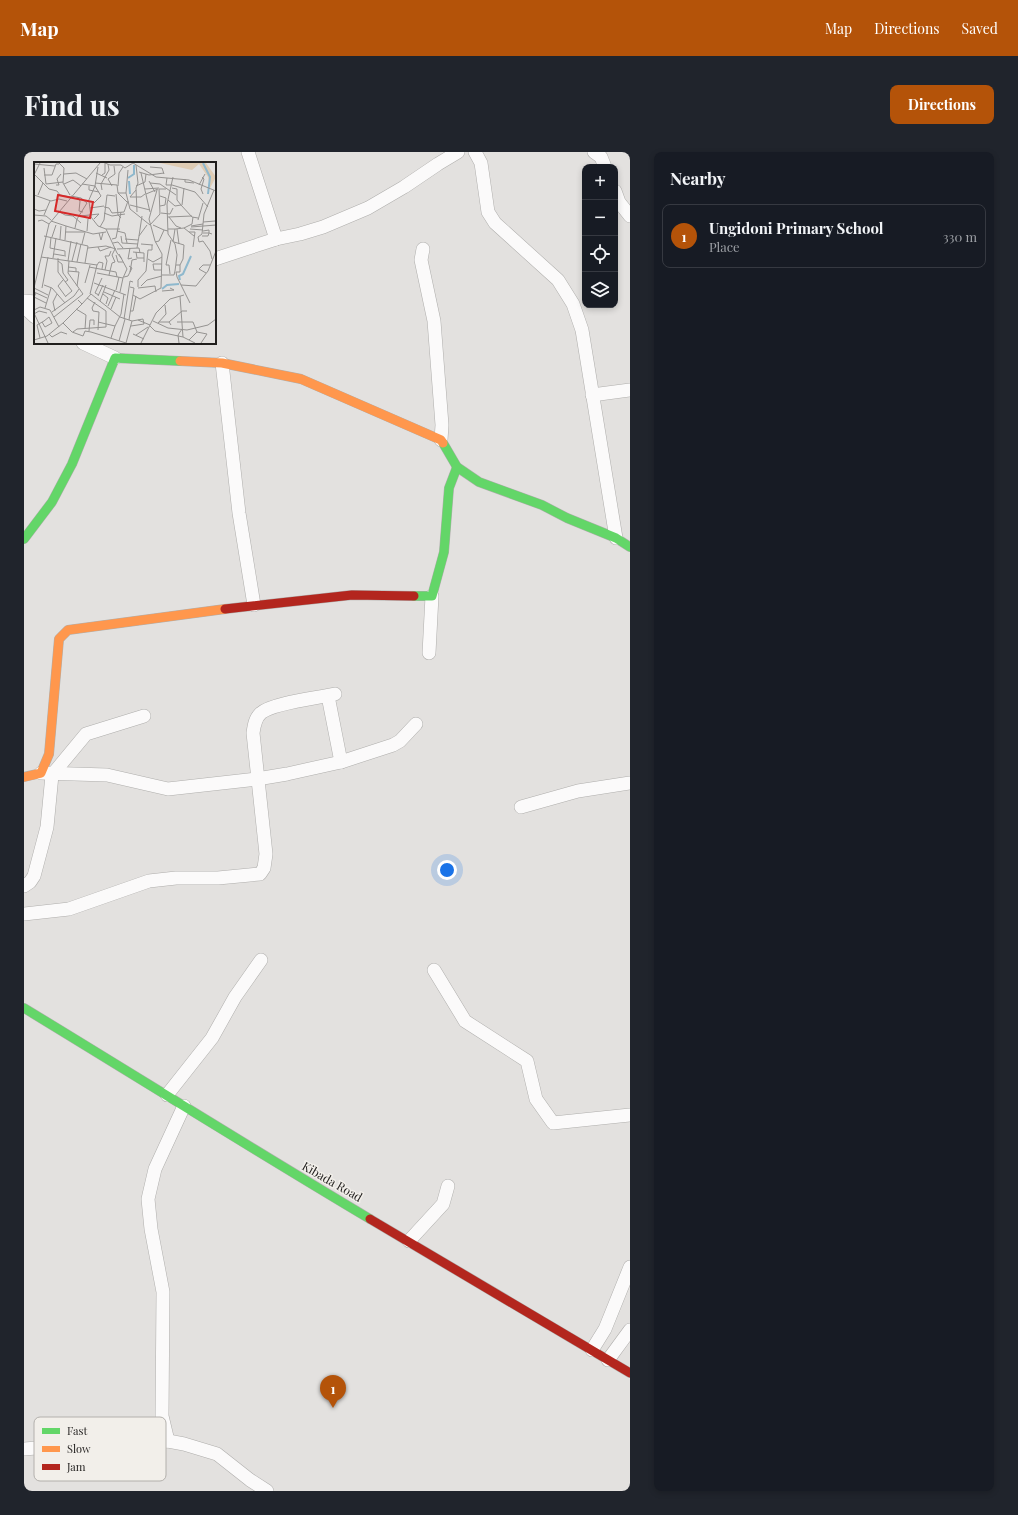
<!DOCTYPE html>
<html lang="en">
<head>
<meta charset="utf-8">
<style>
	:root { --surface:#171b24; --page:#20242c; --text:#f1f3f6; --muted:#9ea1a6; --line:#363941; --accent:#b45309 }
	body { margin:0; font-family:"Playfair Display",serif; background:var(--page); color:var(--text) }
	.controls { position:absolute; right:12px; top:12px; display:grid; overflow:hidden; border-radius:8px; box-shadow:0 2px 6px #0003 }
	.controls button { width:36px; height:36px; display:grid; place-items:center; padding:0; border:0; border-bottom:1px solid var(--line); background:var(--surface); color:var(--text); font:20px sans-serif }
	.you { position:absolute; left:423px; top:718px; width:14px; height:14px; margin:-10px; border:3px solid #fff; border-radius:50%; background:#1a73e8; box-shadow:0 0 0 6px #1a73e833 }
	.badge { display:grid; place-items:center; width:26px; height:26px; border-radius:50%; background:var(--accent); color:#fff; font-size:13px; font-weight:700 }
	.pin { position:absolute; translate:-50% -33px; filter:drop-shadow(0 1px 2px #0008) }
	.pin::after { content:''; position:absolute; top:21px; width:14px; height:12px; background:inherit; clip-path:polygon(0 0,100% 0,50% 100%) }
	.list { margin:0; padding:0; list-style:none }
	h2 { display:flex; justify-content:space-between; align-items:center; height:52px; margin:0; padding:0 16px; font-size:17px }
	h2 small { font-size:13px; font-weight:400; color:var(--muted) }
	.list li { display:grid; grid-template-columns:26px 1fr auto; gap:12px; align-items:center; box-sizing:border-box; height:64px; margin:0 8px 8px; padding:0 8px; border:1px solid var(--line); border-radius:8px }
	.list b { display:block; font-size:15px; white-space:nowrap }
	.list p { margin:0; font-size:13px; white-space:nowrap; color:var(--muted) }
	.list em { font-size:13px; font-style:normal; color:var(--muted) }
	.icon { flex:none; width:22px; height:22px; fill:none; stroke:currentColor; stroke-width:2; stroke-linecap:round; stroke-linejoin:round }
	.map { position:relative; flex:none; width:606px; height:1339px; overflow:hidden; border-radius:8px }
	header { display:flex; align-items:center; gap:24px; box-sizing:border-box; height:56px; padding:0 20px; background:var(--accent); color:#fff }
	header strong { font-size:19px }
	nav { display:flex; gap:22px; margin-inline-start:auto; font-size:14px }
	.intro { display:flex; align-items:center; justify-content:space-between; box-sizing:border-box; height:96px; padding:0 24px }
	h1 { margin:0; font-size:28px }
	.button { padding:10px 18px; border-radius:8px; background:var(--accent); color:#fff; font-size:14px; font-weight:700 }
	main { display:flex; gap:24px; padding:0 24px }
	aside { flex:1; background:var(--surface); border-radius:8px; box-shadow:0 2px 6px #0003 }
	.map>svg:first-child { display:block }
</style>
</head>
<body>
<header>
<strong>Map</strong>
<nav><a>Map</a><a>Directions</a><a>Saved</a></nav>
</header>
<div class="intro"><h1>Find us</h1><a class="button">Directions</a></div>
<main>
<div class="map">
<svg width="606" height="1339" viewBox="0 0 606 1339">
	<rect width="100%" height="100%" fill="#e3e1df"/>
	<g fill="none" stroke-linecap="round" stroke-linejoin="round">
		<g stroke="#afaeac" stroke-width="14">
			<g id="street">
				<polyline points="224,0 252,87"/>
				<polyline points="451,0 457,11 464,60 471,71 534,128 549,152 558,178 592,386"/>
				<polyline points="570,0 577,5 581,15"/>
				<polyline points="591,39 595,50 606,64"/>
				<polyline points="399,97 397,108 410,169 418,273 417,288"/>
				<polyline points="191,107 252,87 276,82 299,75 344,56 380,35 414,12 434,0"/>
				<polyline points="0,149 11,150"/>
				<polyline points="0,155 11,165"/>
				<polyline points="59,191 91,206"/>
				<polyline points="198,211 215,361 230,453"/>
				<polyline points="568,243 606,238"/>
				<polyline points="405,501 408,444"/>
				<polyline points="304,544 317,610"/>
				<polyline points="17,621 83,623 144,637 233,627 263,622 317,610 369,593 376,589 392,572"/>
				<polyline points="497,655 554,639 606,631"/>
				<polyline points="0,734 6,730 10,724 23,675 28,623 62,582 120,564"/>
				<path d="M 0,762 L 45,757 L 125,729 L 152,726 L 194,726 L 236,722 L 240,716 L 242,702 L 229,581 C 230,574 231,566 237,561 C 248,551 294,546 311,542"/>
				<polyline points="410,818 441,869 503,909 512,947 529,971 606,963"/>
				<polyline points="143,943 188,886 211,845 237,808"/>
				<polyline points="385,1089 419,1052 424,1034"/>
				<polyline points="568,1198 581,1177 606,1115"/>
				<polyline points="584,1208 606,1178"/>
				<polyline points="144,1289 138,1264 139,1140 127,1077 124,1047 131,1017 160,954"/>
				<polyline points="0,1297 60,1292 144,1289 160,1292 193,1302 226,1328 243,1339"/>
			</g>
		</g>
		<g stroke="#afaeac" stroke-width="10">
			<g id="fast">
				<polyline points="419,291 433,315 455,330 518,353 543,366 592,386 606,395"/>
				<polyline points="0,387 28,350 48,312 91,206 156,209"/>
				<polyline points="390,444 408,444 420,400 425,336 433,315"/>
				<path d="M 0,856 C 115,926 230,998 346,1067"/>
			</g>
		</g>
		<g stroke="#afaeac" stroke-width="10">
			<g id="slow">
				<polyline points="156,209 198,211 277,227 417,288 419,291"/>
				<polyline points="0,625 17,621 25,602 35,487 44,478 201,457"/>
			</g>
		</g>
		<g stroke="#afaeac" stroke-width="10">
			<g id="jam">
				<polyline points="201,457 328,443 390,444"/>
				<polyline points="346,1067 606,1221"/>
			</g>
		</g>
		<use href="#street" stroke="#fbfafa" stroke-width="13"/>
		<use href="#fast" stroke="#63d668" stroke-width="9"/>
		<use href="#slow" stroke="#ff974d" stroke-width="9"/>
		<use href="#jam" stroke="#b3261e" stroke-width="9"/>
	</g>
	<g text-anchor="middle" stroke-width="3" stroke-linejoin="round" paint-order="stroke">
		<g font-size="12" fill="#201e1d" stroke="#f2efea">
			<text transform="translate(308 1030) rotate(30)" y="4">Kibada Road</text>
		</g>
	</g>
	<g transform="translate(10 10)">
		<rect width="182" height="182" fill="#e3e1df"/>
		<path d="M 126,1 L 172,1 L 182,15 L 176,26 L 174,15 L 165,2 L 158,8 Z" fill="#dfccb4"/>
		<path fill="none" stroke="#8eb8cd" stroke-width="2" d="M 169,1 L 176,15 L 174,32M 94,16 L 100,12 L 100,3M 95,19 L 96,32M 146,118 L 145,114 L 149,112 L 157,94M 128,127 L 133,123 L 145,122"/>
		<path fill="none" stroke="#959391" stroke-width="1" d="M 25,1 L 30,6 L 29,21 L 36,33M 71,1 L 76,3 L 87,3 L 91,6 L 99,1M 99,1 L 122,15 L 155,18 L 182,29M 0,2 L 21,4M 102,3 L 104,21 L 102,26 L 103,50M 116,5 L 128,6 L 130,12M 10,6 L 12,22M 105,10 L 115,13 L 130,11M 62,11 L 73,16M 107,11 L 116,50M 0,12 L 15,27 L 23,29 L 26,33 L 37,35M 30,12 L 42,11 L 53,17M 0,13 L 6,1M 10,13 L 18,13 L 22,2 L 25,2M 68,13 L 71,11 L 71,1M 168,15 L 170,17 L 167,27 L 169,32M 133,16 L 132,23 L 138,23M 151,17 L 151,20 L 160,21M 115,19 L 121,30M 61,21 L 83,23 L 84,31 L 92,31 L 96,47 L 116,63 L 126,52 L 125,27 L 132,27M 116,21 L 126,22 L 142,33M 12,22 L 29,20M 30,22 L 39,18 L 47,24M 48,22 L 61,24 L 64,5M 22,23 L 25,23 L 23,17 L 27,12M 138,23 L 161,30 L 174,45M 165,23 L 171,12M 55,24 L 55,28 L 65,30M 78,24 L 74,17 L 81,12 L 80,4M 84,24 L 85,11 L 89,5M 102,24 L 111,20 L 112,12M 138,26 L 143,27 L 143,38 L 147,43 L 158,55 L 164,56M 111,27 L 125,26M 68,28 L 67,22 L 75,8 L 74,2M 102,28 L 96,35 L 107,35 L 111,32M 84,31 L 93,40M 92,31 L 94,8M 82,32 L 84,53 L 87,56M 112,32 L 124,27M 0,33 L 17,39 L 25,37 L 33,39M 4,33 L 9,21M 37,34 L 47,36 L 53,41 L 43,57 L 41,66M 126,34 L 132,36 L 131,43 L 126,44M 43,35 L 46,39 L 45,49 L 49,50M 134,38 L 141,44 L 147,43M 55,39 L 57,55 L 64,64 L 72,67 L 83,91 L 88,97M 54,40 L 61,24M 60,41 L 67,34 L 61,24M 96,43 L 116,48M 148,43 L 150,26M 70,45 L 75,46 L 78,51 L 90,50 L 94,39M 56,46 L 70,44M 0,47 L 5,49 L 12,48M 24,49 L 31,53 L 39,54 L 47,61M 70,51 L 78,54 L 91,52M 127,51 L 136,52 L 139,46M 0,53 L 12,54 L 17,58M 10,53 L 16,39M 46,54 L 65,52 L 60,57M 134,55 L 158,54M 135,55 L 142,64 L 147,66M 164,58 L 169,41M 4,59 L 8,58 L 15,62M 17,59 L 32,64 L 31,78M 169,60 L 181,59M 119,63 L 130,68M 32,64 L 59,72 L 72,70M 157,64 L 169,62M 66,65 L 70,58 L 73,33 L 81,34M 157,65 L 182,63M 150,66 L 158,62 L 159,55M 72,67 L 86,67M 134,67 L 141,67 L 139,80M 141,67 L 150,66 L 160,74M 143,67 L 145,82M 156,67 L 169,68M 53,69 L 54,57 L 57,54M 83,69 L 91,71 L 93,81M 169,69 L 175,68 L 175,71 L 178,72M 31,70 L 50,70M 155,70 L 161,70 L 159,85M 65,71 L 67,78 L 69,71M 10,74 L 54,84 L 51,101M 87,74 L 88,81 L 104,82M 105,74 L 108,54M 168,74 L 174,74 L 175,71 L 169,71M 17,75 L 16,86 L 31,89 L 31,93M 18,75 L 22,63M 26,77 L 27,64M 78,77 L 82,76 L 87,50M 91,77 L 104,78M 121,80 L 125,79 L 130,68 L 134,69M 140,80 L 150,83 L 149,97 L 146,103M 79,81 L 84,80 L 89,86M 48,82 L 51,70M 107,82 L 119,83M 64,85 L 66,89 L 77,85M 54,86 L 72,84 L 82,87M 96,86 L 94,97 L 98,96M 103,86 L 105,74 L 113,63M 83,87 L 105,86 L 106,91M 99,90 L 110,91 L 110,100M 102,90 L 103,96 L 110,96M 20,92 L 32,94M 85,92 L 93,107 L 89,116M 82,93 L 84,100 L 89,100M 7,95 L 63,103 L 56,132M 19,96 L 22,76M 24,96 L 24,110 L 38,129 L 32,134M 114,97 L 119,100 L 128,95M 178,97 L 176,89 L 169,79 L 165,80 L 164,75 L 168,72 L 170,52 L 180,28M 24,99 L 28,102 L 29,111 L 34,118 L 31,120M 34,99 L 37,79M 38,99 L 43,80M 43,100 L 47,82M 63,103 L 65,100 L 69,101 L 68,107M 132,103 L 137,78M 132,103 L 135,103 L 136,112M 142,103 L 146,103 L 146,110 L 142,110 L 143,115 L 156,141M 34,105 L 42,106 L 42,110M 55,105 L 82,110 L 83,115M 71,108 L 73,99 L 71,94 L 75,94 L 77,89M 128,108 L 120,108 L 119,102 L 128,102M 34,109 L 45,110 L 43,124M 96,110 L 98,98 L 103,97M 63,111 L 89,116 L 86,130M 172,111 L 165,107 L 169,103 L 176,103M 75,113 L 78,101 L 81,100 L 78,93 L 81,87M 128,113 L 140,113 L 141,109 L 143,93 L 141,82 L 134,72 L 133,42 L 139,15M 90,115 L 94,114 L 98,106 L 95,104M 29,118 L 24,124 L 32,135M 51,121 L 56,103M 60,121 L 92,133M 10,123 L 18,126 L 31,141M 147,123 L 162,124 L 174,109 L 182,89M 107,124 L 113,118 L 128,114M 104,125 L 104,118 L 112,109 L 114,88 L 118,88 L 118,83M 0,126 L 14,133M 0,126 L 15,62 L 66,1M 8,126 L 14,95M 104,126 L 121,124 L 122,130M 82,128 L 85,115M 128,129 L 140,128 L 136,126M 0,130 L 13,136M 70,130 L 86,137M 2,131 L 0,135 L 12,141M 69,132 L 74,136 L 72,142M 65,133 L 61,131 L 68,116M 99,133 L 106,137 L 127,126 L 128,92 L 121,79 L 115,57 L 123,28M 64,134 L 69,123M 146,134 L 149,175M 66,139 L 72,123M 61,140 L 58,146 L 59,149 L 65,150 L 64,168M 74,144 L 81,128M 11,146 L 17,126M 42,147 L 52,153 L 51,167M 77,147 L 82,135M 0,148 L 6,145 L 16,148 L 25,165M 21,149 L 19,140 L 23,132M 96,149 L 99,149 L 102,134M 18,150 L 40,134 L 45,127M 0,151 L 14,181M 0,152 L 5,149 L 13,151M 20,155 L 49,132 L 34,111 L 35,99M 90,157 L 96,119 L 99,120M 95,158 L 100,126 L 96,125M 104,158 L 116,163 L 122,151 L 136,137 L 150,133M 98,159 L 109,157 L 110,162M 119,159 L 134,166 L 153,168 L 174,163 L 182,157M 64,160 L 81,164 L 87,152 L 90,132M 125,160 L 135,160 L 137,163M 135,160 L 148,149 L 153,149M 143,160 L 159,160 L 163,170 L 155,178M 29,161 L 48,142M 124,161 L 132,152 L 131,143M 97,164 L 110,162M 116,164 L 121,169 L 149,175 L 161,181M 55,169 L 56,158 L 60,158 L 60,163M 39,170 L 43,167 L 72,165 L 72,149 L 53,136M 163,170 L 173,172 L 167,181M 15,172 L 18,175 L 27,170 L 33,172M 99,172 L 110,177M 102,173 L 114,165M 6,176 L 3,163 L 10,159 L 15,155 L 18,161 L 11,165 L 8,160M 77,176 L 81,164M 0,178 L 13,174 L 29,161 L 38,170 L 49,174 L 51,169 L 57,170 L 92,181 L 98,159 L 86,155 L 57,132 L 48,142 L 44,138M 85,179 L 91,157M 107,181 L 116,163M 145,181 L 144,173 L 148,167"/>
		<path fill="#d62828" fill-opacity="0.15" stroke="#d62828" stroke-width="2" d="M 24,33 L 59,40 L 56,56 L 21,49 Z"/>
		<rect width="182" height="182" fill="none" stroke="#201e1d" stroke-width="2"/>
	</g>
	<rect x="10" y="1265" width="132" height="64" rx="6" fill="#f2efea" stroke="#b3b0ac" stroke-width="1"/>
	<rect x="18" y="1276" width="18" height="6" fill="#63d668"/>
	<rect x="18" y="1294" width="18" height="6" fill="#ff974d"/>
	<rect x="18" y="1312" width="18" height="6" fill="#b3261e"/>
	<g font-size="11" fill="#201e1d">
		<text x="43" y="1283">Fast</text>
		<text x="43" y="1301">Slow</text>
		<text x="43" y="1319">Jam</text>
	</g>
</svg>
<div class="controls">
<button>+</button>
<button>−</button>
<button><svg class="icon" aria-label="locate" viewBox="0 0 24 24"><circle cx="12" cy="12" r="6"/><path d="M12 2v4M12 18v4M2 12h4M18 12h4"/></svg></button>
<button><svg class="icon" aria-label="layers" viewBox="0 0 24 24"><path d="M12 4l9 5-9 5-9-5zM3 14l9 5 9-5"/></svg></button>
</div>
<div class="you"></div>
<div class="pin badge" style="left:309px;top:1256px">1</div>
</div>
<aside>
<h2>Nearby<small></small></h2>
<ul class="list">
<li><span class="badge">1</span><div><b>Ungidoni Primary School</b><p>Place</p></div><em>330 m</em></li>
</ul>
</aside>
</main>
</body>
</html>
